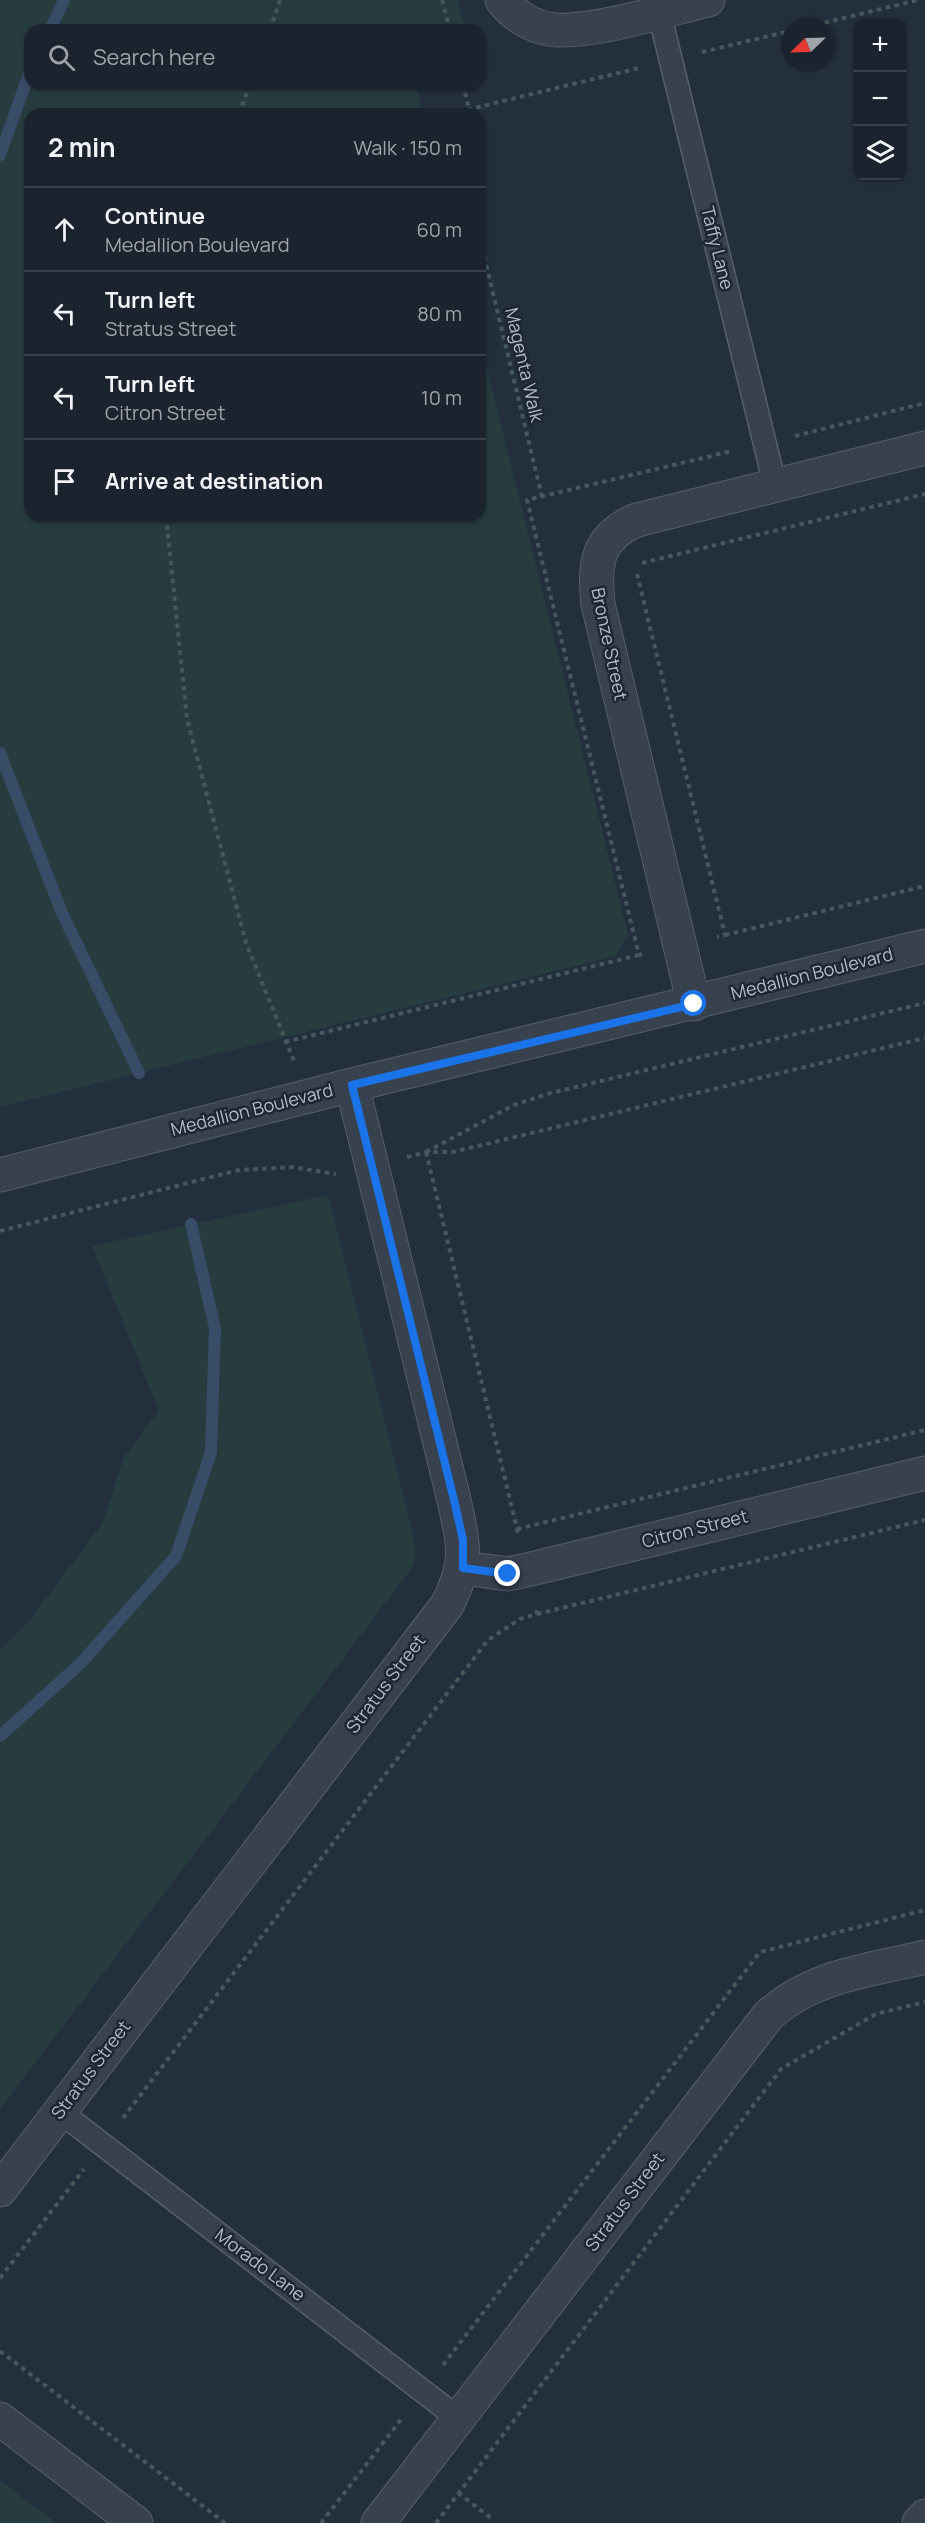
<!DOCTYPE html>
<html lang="en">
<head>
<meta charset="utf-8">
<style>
	:root { --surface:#1b232e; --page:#242b36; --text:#f1f3f6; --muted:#a0a4aa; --line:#39404a }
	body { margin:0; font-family:Manrope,sans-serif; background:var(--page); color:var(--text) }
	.controls { position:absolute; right:18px; top:18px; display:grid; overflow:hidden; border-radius:12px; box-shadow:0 2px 4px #0004 }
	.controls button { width:54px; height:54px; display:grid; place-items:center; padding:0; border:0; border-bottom:2px solid var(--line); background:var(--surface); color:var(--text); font:30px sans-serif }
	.compass { position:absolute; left:781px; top:18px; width:54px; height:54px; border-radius:50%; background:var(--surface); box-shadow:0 2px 4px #0004; rotate:247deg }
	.stop { position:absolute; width:18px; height:18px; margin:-14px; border:4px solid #1a73e8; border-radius:50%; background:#fff }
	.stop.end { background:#1a73e8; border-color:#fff; box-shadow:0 2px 6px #0008 }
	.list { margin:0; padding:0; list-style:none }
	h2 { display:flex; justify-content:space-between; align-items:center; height:78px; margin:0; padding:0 24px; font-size:26px }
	h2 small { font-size:20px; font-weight:400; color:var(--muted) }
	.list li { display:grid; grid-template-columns:39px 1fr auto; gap:18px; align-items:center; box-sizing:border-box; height:84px; padding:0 24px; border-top:2px solid var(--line) }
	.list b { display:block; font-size:22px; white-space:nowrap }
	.list p { margin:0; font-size:20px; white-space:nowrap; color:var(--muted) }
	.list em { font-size:20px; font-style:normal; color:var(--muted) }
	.icon { flex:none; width:33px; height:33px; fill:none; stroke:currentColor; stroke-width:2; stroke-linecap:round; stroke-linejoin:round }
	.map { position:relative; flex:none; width:925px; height:2523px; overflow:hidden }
	.search { position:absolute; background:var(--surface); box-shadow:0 2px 4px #0004; left:24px; top:24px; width:462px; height:66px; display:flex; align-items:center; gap:15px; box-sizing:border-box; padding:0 21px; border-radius:18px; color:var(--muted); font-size:22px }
	.panel { position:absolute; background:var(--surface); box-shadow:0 2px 4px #0004; left:24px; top:108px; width:462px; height:414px; border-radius:18px }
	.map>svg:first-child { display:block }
</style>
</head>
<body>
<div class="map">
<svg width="925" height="2523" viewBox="0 0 925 2523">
	<rect width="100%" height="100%" fill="#242f3e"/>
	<g fill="#263c3f">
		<polygon points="0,0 457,0 465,30 30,30 30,84 444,84 418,90 423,114 30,114 30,516 480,516 480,340 628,934 616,956 0,1107"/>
		<polygon points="328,1195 414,1539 415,1558 412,1568 0,2109 0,1650 28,1622 102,1524 124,1457 159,1411 92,1246"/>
		<polygon points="0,2480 56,2523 0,2523"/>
	</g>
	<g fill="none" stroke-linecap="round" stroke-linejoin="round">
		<g stroke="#394c67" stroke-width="12">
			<polyline points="50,30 64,0"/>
			<polyline points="0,155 30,71"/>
			<polyline points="0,753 62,913 139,1073"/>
			<polyline points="0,1736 80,1664 176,1556 211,1452 215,1328 191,1224"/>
		</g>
		<g stroke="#565f6c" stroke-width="25">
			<g id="service">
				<polyline points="659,12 775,485"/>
				<polyline points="59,2111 459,2419"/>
			</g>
		</g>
		<g stroke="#565f6c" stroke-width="35">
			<g id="minor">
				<path d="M 502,0 C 515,17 536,29 557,30 C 598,32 666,10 708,0"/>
				<path d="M 694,1004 L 598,604 C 594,564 596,537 637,520 L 925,448"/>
				<polyline points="463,1568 508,1574 527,1570 925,1473"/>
				<path d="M 0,2190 L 447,1605 C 469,1562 464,1546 454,1500 L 352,1085"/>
				<polyline points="0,2419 136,2523"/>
				<path d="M 378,2523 L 768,2016 C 812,1975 869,1971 925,1957"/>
				<polyline points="919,2523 925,2516"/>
			</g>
		</g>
		<g stroke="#565f6c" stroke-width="35">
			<polyline id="tertiary" points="0,1175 352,1085 925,946"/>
		</g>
		<g stroke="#44595c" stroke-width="4" stroke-dasharray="4.5 4.5" stroke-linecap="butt">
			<polyline points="442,0 450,30"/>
			<polyline points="807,27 918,0"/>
			<polyline points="270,30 280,0"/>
			<polyline points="702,52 790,31"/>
			<polyline points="463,84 469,110"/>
			<polyline points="239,114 250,84"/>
			<polyline points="450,114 639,68"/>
			<polyline points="480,239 542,497"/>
			<polyline points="795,436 925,403"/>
			<polyline points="166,516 187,719 246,943 294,1061"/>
			<polyline points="642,563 925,494"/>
			<polyline points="637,574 725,935 717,937"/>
			<polyline points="725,935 925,886"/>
			<polyline points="642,954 639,955 527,500 732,451"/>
			<polyline points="285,1042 639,955"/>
			<polyline points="426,1152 518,1533"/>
			<polyline points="426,1152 514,1105 547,1094 925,1003"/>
			<polyline points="407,1157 426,1152 453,1152 925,1038"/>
			<polyline points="0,1231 239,1170 292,1167 336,1174"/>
			<polyline points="517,1529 925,1430"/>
			<polyline points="537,1614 925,1520"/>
			<polyline points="123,2118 488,1640 520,1619 537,1614 536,1608"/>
			<polyline points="0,2278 84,2169"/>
			<polyline points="0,2351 225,2523"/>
			<polyline points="443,2365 760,1952 925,1910"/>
			<polyline points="458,2493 491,2518"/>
			<polyline points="321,2523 403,2417"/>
			<polyline points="436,2523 781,2069 876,2014 925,2002"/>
		</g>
		<use href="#service" stroke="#38414e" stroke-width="22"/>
		<use href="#minor" stroke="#38414e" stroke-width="33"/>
		<use href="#tertiary" stroke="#38414e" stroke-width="33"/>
	</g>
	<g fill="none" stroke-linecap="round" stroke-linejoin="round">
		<polyline stroke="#1a73e8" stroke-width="8" points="508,1574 463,1568 463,1540 454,1500 352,1085 694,1004"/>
	</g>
	<g text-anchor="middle" stroke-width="5" stroke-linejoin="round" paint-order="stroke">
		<g font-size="18" fill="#b4bcc9" stroke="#1d2633">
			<text transform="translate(717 248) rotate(76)" y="6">Taffy Lane</text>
			<text transform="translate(524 365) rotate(77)" y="6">Magenta Walk</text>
			<text transform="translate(609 644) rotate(78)" y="6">Bronze Street</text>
			<text transform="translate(812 974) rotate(-14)" y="6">Medallion Boulevard</text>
			<text transform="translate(252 1110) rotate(-14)" y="6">Medallion Boulevard</text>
			<text transform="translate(695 1529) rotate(-14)" y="6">Citron Street</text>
			<text transform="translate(386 1684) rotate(-53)" y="6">Stratus Street</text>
			<text transform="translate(91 2070) rotate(-53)" y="6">Stratus Street</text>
			<text transform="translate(625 2202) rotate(-53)" y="6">Stratus Street</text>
			<text transform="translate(260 2265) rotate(37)" y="6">Morado Lane</text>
		</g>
	</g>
</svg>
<div class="controls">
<button>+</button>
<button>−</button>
<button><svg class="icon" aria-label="layers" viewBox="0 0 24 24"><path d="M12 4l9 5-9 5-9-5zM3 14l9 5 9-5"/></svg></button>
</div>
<svg class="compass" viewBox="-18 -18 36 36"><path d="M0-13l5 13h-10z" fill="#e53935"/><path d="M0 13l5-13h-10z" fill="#a0a4aa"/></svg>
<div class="stop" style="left:694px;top:1004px"></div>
<div class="stop end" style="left:508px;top:1574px"></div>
<div class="search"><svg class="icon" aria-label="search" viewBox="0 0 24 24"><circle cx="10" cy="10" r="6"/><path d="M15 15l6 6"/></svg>Search here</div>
<section class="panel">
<h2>2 min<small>Walk · 150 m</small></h2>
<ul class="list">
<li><svg class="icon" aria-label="ahead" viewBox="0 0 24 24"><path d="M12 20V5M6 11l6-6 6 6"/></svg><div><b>Continue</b><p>Medallion Boulevard</p></div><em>60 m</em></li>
<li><svg class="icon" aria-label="left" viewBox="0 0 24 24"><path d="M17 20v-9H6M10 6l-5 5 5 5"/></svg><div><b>Turn left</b><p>Stratus Street</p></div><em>80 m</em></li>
<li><svg class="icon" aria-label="left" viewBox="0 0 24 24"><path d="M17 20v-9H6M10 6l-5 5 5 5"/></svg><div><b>Turn left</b><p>Citron Street</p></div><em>10 m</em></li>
<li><svg class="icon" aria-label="arrive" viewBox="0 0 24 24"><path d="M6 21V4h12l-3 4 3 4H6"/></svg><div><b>Arrive at destination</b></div></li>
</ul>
</section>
</div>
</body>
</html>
